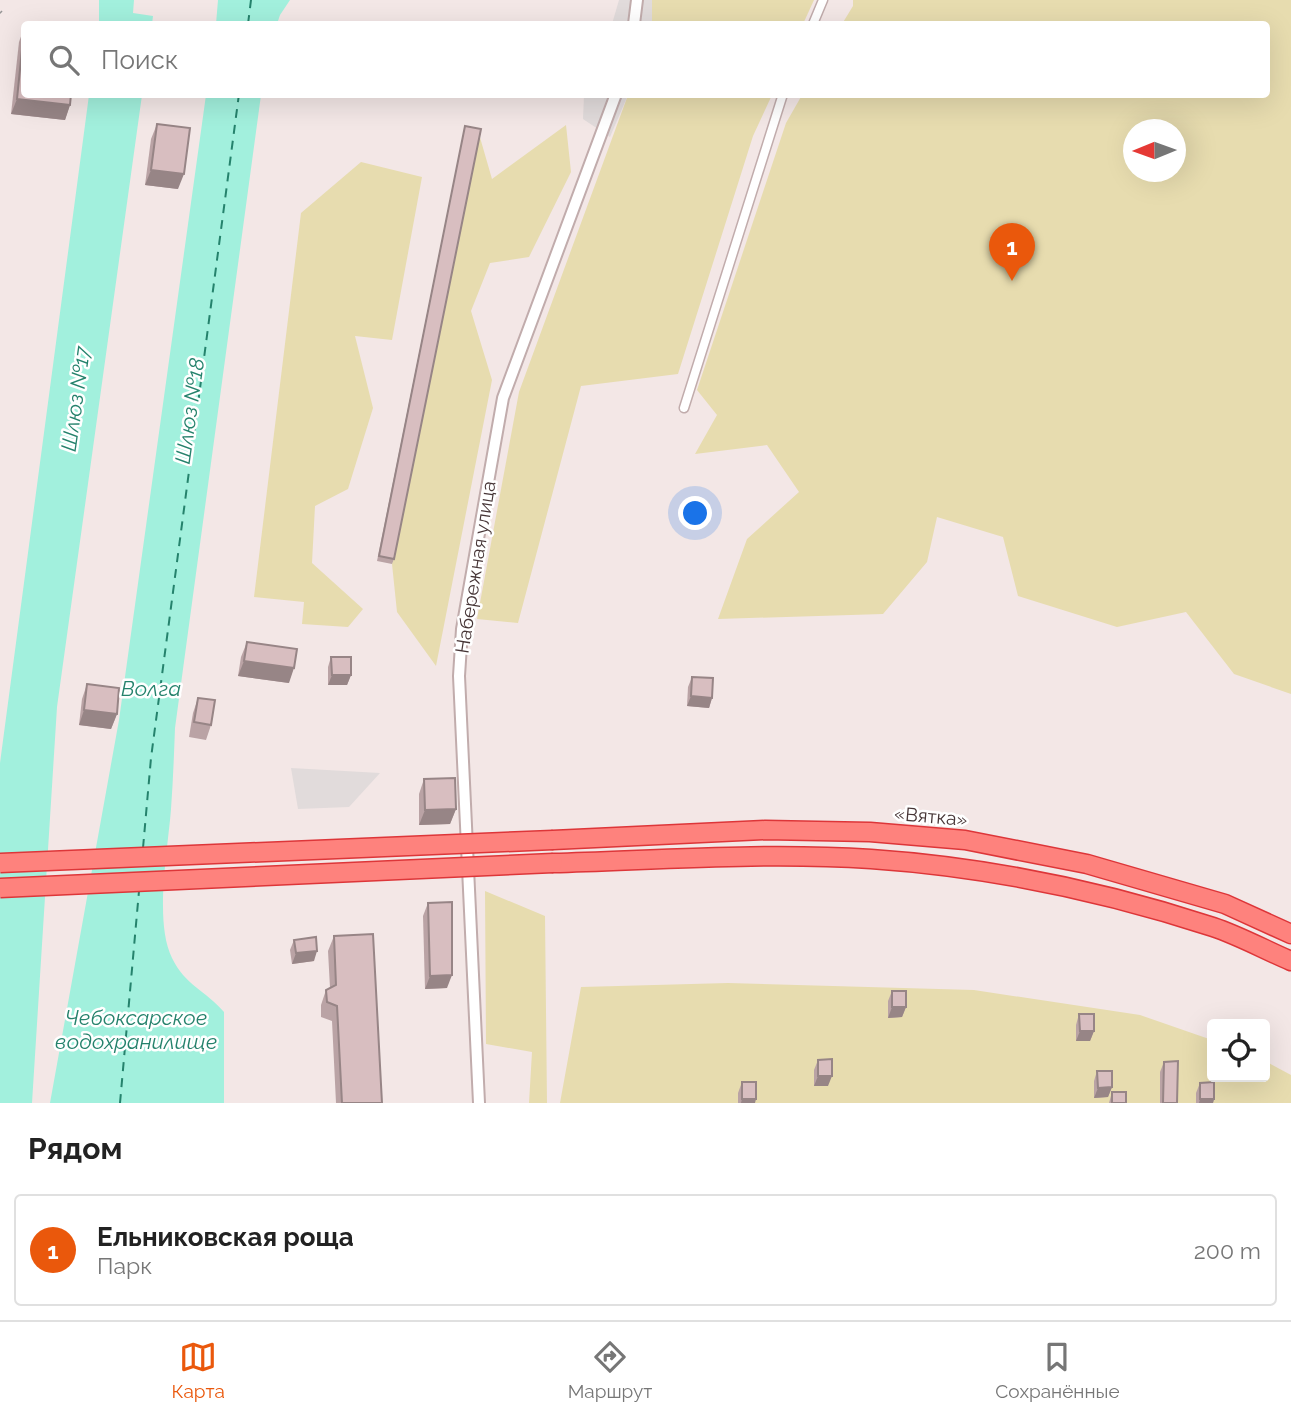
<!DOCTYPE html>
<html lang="ru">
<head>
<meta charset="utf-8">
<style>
	:root { --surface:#fff; --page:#f6f6f6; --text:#222; --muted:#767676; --line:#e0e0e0; --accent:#ea580c }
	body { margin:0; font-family:Raleway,sans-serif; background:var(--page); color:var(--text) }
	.controls { position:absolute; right:21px; bottom:21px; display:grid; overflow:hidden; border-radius:7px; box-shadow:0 7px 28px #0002 }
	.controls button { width:63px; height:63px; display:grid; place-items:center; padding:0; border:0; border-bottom:2px solid var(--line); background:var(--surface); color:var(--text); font:35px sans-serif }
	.compass { position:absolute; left:1123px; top:119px; width:63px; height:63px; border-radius:50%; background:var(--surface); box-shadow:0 7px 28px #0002; rotate:269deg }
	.you { position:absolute; left:696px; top:514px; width:24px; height:24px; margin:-18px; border:5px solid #fff; border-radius:50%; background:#1a73e8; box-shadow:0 0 0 10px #1a73e833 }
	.badge { display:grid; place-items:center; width:46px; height:46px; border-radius:50%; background:var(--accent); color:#fff; font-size:23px; font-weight:700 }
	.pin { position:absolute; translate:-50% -58px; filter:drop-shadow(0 2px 4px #0008) }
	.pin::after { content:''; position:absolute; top:37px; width:24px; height:21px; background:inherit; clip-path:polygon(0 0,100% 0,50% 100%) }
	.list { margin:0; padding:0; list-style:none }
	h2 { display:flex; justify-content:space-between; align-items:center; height:91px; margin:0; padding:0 28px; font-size:30px }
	h2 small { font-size:23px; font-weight:400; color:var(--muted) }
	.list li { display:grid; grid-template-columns:46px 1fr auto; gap:21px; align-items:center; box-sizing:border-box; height:112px; margin:0 14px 14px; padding:0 14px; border:2px solid var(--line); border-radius:7px }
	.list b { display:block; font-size:26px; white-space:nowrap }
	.list p { margin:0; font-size:23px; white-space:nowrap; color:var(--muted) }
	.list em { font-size:23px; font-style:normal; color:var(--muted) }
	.icon { flex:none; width:38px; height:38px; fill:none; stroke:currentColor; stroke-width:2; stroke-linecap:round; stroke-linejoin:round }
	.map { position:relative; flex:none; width:1291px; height:1103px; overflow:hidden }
	.search { position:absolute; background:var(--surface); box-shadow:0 7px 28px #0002; left:21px; right:21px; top:21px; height:77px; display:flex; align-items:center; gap:18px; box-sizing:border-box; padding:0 24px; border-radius:7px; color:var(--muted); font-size:26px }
	.sheet { height:217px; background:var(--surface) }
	nav { display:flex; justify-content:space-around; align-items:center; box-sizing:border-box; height:98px; border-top:2px solid var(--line); background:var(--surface); font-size:19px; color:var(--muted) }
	nav a { display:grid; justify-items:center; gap:4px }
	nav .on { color:var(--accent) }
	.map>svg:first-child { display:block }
</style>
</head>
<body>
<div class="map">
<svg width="1291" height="1103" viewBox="0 0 1291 1103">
	<rect width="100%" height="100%" fill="#f3e7e6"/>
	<g fill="#e7dcaf" fill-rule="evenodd">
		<polygon points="652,0 814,0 803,24 652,24"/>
		<path d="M 853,0 L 1291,0 L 1291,694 L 1234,674 L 1186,612 L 1117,627 L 1018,596 L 1003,537 L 937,517 L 927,562 L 883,614 L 718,619 L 747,539 L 799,492 L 767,445 L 695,454 L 717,415 L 697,390 L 786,123 L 802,95 L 1266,94 L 1266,24 L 842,24 L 853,6 ZM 1134,130 L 1176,130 L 1176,172 L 1134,172 Z"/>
		<polygon points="628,95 772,95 753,136 678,374 581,386 518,623 477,619 519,392"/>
		<polygon points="566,125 571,172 529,257 490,263 471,311 492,380 436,666 397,612 392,564 479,134 492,179"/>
		<polygon points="361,162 422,177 392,340 355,336 373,408 348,489 315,506 312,563 363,609 348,627 302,624 304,602 254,597 301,213"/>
		<polygon points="485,891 545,916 547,1103 529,1103 532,1052 486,1044"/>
		<polygon points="728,983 974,990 1140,1015 1212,1040 1212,1077 1265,1077 1265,1061 1291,1075 1291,1103 560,1103 581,987"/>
	</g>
	<g fill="#e1dbdb">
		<polygon points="619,0 652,0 652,24 612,24"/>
		<polygon points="584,95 628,95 610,137 583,119"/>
		<polygon points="291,768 380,773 349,807 298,809"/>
	</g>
	<g fill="#a2f0dd">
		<polygon points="99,0 134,0 133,13 153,16 152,24 99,24"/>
		<polygon points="218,0 290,0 280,15 277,24 216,24"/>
		<polygon points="89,95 142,95 57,707 32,1103 0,1103 0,763"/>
		<path d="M 206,95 L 261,95 L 175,728 C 174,755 173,782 171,809 C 168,849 154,922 172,958 C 185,985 206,991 224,1012 L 224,1103 L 50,1103 L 119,720 Z"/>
	</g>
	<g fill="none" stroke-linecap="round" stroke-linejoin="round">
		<g stroke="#25826c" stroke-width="2" stroke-dasharray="9 7" stroke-linecap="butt">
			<polyline points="248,24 251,0"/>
			<polyline points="143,848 151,758 239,94"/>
			<polyline points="120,1103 139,891"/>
		</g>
		<g stroke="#c1acac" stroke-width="11">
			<g id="pedestrian">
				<polyline points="813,24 823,0"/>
				<polyline points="684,408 783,94"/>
			</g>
		</g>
		<g stroke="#c1acac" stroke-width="14">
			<g id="minor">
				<polyline points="634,24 637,0"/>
				<polyline points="479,1103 459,676 462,629 503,398 616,94"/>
			</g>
		</g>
		<g stroke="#dd3639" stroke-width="21">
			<g id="trunk">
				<polyline points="553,840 765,830 870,832 965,840 1087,864 1225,904 1291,934"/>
				<path d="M 553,863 C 658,860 765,852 871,859 C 987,867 1103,891 1213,927 C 1240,936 1265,950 1291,961"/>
			</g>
		</g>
		<use href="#pedestrian" stroke="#fff" stroke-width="8"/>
		<use href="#minor" stroke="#fff" stroke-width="10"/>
		<use href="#trunk" stroke="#fe827d" stroke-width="18"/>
		<polyline stroke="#959595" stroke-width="4.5" stroke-dasharray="9 9" stroke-linecap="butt" points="0,12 1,13"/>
		<g stroke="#dd3639" stroke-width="21" stroke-linecap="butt">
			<g id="trunk-bridge">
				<polyline points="0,863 553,840"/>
				<polyline points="0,888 553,863"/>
			</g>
		</g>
		<use href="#trunk-bridge" stroke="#fe827d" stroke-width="18"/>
	</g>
	<g fill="#baa3a5">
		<polygon points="24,28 70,105 65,120 11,114 19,42"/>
		<polygon points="157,124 178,189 145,185 151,139"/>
		<polygon points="465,126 394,559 392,564 377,561"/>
		<polygon points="247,642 289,683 238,676 241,657"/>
		<polygon points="331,657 351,675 347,685 328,685 328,667"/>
		<polygon points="692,677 712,698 709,708 687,706 688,687"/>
		<polygon points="87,684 117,714 111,729 79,725 82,699"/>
		<polygon points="198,698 211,725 206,740 189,737 193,713"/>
		<polygon points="424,779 456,809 450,824 419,825 419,794"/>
		<polygon points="428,903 447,988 425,989 423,916"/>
		<polygon points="334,936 382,1103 336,1103 332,1021 321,1017 321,1005 326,990 330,988 328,951"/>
		<polygon points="294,940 314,961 292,964 290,950"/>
		<polygon points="892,991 906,1007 902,1017 888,1018 888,1001"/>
		<polygon points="1079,1014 1094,1031 1090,1041 1076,1041 1076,1025"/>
		<polygon points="818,1060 828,1086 814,1086 814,1070"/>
		<polygon points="1164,1062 1177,1103 1160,1103 1160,1072"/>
		<polygon points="1097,1071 1112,1087 1108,1097 1094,1098 1094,1081"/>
		<polygon points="742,1082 755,1103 738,1103 738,1093"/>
		<polygon points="1200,1083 1214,1099 1213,1103 1196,1103 1196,1093"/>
		<polygon points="1112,1092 1126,1103 1109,1103"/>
	</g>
	<g fill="#978586">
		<polygon points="17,99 70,105 65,120 11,114"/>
		<polygon points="151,170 184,174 178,189 145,185"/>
		<polygon points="244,661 294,668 289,683 238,676"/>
		<polygon points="332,675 351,675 347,685 328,685"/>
		<polygon points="691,696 712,698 709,708 687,706"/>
		<polygon points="84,710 117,714 111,729 79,725"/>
		<polygon points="456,809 450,824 419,825 425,810"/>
		<polygon points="317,951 314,961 292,964 296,953"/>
		<polygon points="452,975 447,988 425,989 430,976"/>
		<polygon points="892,1007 906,1007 902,1017 888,1018"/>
		<polygon points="1080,1031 1094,1031 1090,1041 1076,1041"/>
		<polygon points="818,1076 832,1076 828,1086 814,1086"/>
		<polygon points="1112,1087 1108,1097 1094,1098 1098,1088"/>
		<polygon points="742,1099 756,1099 755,1103 741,1103"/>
		<polygon points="1200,1099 1214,1099 1213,1103 1199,1103"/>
	</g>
	<g fill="#d8bec0" stroke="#978586" stroke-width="2">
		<polygon points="24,30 24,94 71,94 70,105 17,99"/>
		<polygon points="157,124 190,128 184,174 151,170"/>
		<polygon points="465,126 481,129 394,559 379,556"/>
		<polygon points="247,642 297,649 294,668 244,661"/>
		<polygon points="331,657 351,657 351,675 332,675"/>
		<polygon points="692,677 713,678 712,698 691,696"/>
		<polygon points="87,684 119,688 117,714 84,710"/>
		<polygon points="198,698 215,700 211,725 194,722"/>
		<polygon points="455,778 456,809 425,810 424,779"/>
		<polygon points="452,902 452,975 430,976 428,903"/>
		<polygon points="373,934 382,1103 342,1103 337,1006 327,1002 326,990 336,985 334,936"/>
		<polygon points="316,937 317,951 296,953 294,940"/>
		<rect x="892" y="991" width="14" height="16"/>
		<polygon points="1079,1014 1094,1014 1094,1031 1080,1031"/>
		<polygon points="832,1059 832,1076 818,1076 818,1060"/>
		<polygon points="1178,1061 1177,1103 1163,1103 1164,1062"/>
		<polygon points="1097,1071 1112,1071 1112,1087 1098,1088"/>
		<rect x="742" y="1082" width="14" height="17"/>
		<polygon points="1214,1082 1214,1099 1200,1099 1200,1083"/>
		<rect x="1112" y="1092" width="14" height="11"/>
	</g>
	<g text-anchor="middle" stroke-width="5" stroke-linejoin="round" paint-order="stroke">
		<g font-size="19" fill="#463536" stroke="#fff">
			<text transform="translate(475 567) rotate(-81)" y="7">Набережная улица</text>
			<text transform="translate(931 816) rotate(5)" y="7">«Вятка»</text>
		</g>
		<g font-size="21" font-style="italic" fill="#25826c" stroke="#fff">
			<text transform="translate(76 399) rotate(-82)" y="7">Шлюз №17</text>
			<text transform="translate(190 411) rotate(-82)" y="7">Шлюз №18</text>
			<text x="151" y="696">Волга</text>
			<text x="136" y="1025">Чебоксарское<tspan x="136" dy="24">водохранилище</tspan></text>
		</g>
	</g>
</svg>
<div class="controls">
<button><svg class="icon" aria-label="locate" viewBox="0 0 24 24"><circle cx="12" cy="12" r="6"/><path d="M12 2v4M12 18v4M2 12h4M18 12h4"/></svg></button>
</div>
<svg class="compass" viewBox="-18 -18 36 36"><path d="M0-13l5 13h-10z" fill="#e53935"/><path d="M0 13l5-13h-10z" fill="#767676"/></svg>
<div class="you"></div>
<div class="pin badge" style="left:1012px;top:281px">1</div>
<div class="search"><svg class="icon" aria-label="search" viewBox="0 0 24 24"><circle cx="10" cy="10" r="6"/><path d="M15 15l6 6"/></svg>Поиск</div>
</div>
<section class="sheet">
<h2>Рядом<small></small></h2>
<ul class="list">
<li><span class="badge">1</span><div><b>Ельниковская роща</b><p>Парк</p></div><em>200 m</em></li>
</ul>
</section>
<nav>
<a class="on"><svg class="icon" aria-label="map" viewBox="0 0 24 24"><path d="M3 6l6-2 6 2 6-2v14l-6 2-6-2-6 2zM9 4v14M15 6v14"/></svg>Карта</a>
<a><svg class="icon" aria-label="directions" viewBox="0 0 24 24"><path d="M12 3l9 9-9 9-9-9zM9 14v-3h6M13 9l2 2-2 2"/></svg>Маршрут</a>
<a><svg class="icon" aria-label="saved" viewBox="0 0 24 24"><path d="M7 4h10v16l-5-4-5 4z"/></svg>Сохранённые</a>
</nav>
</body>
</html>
